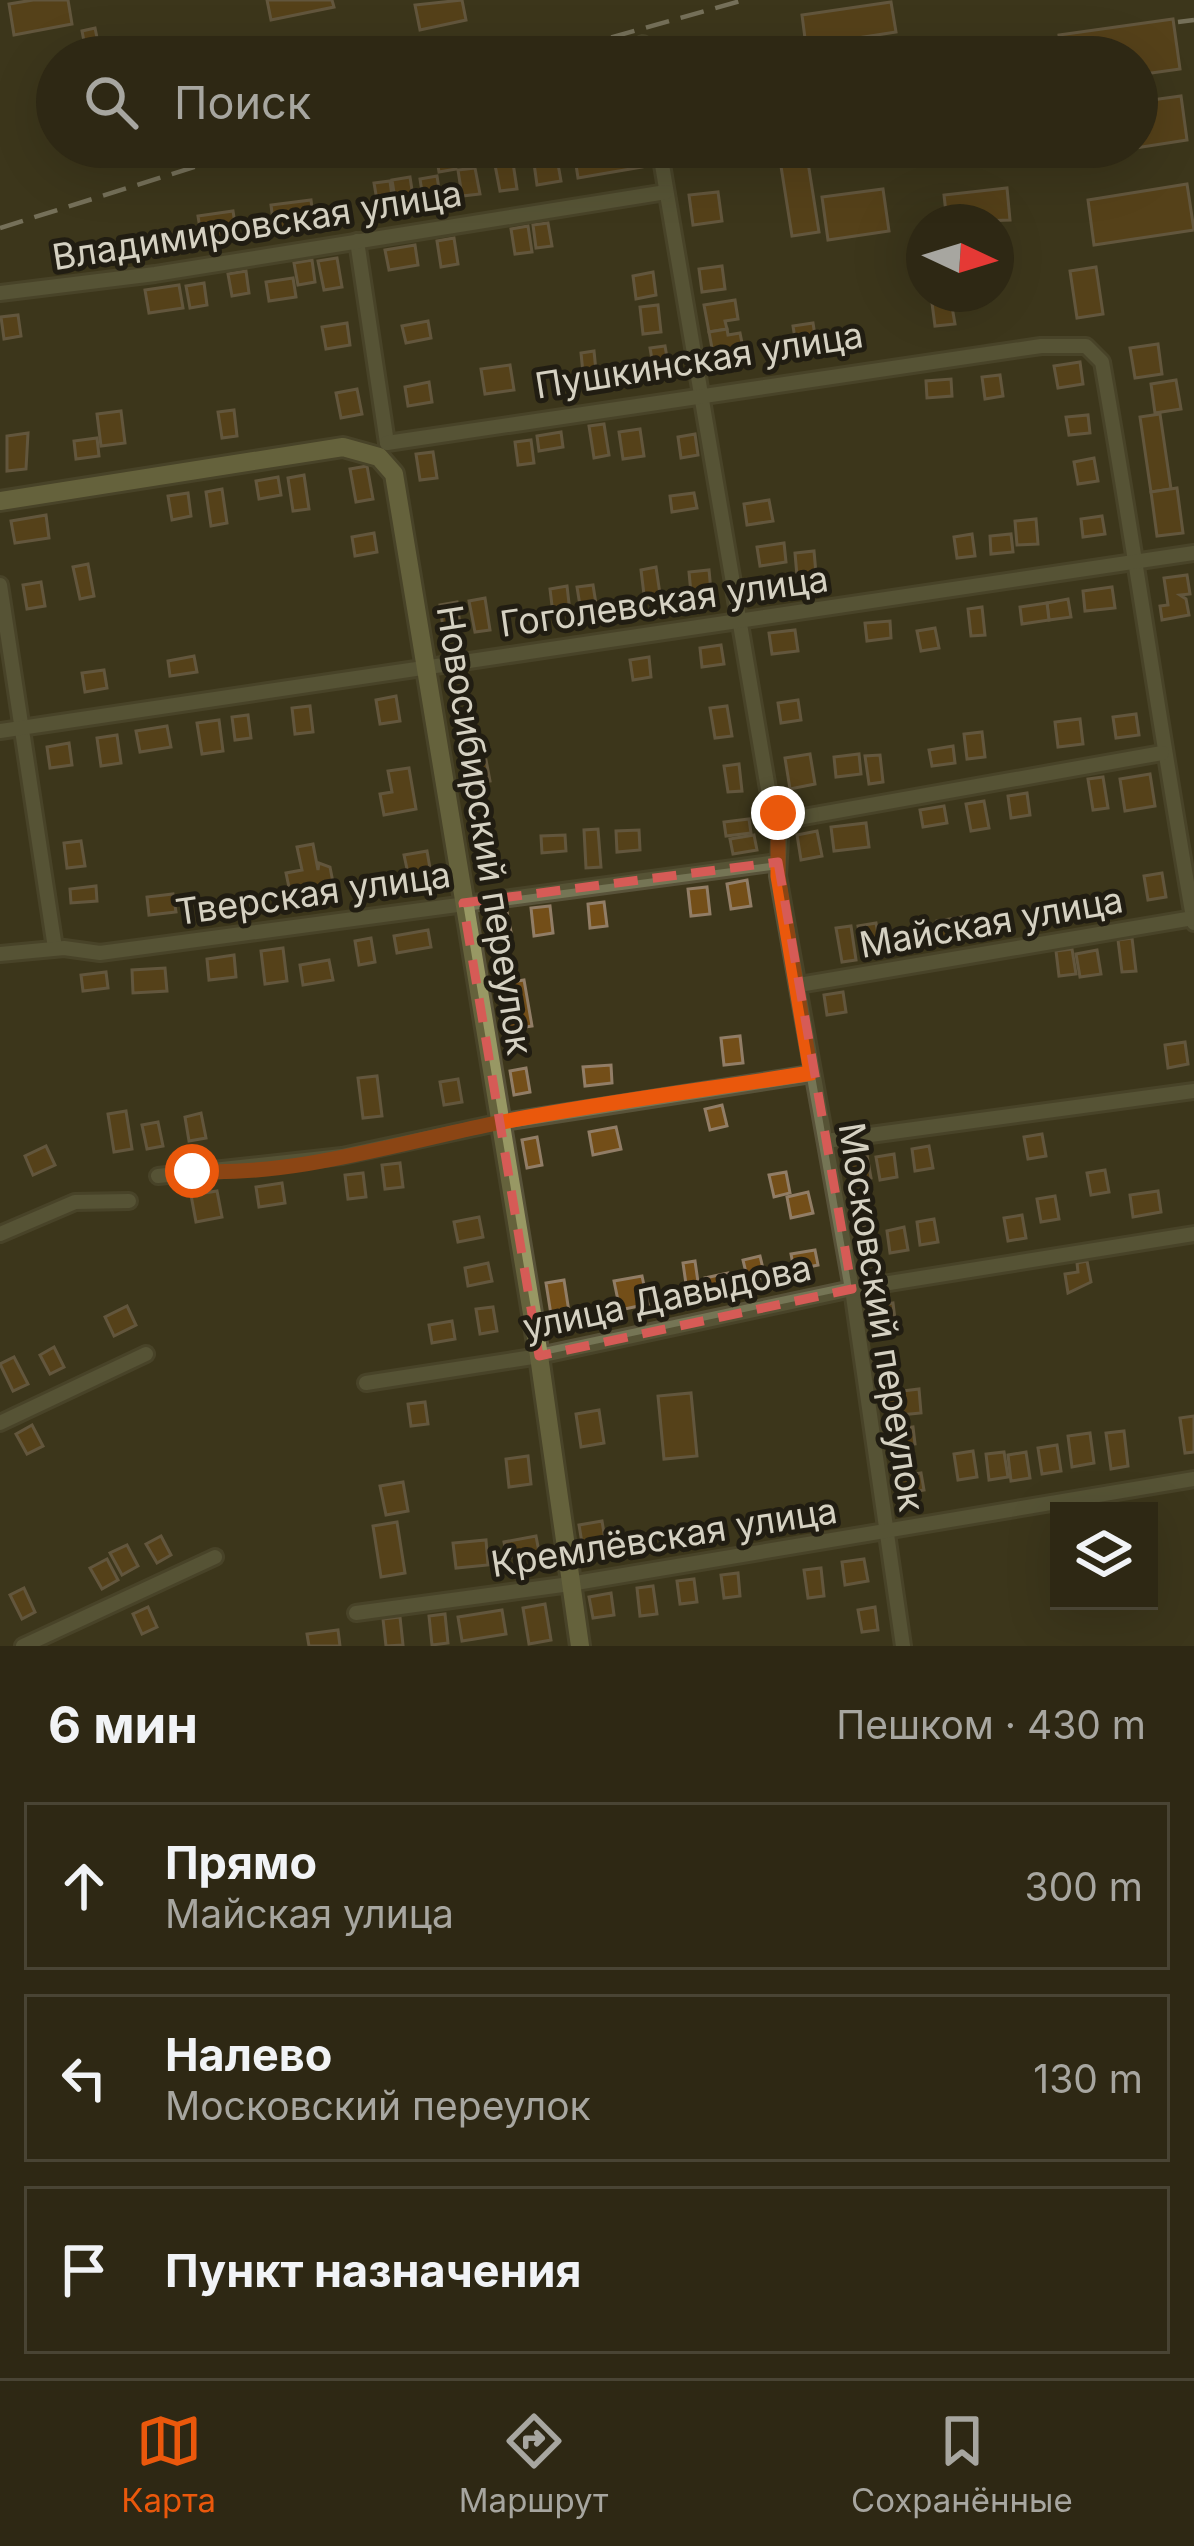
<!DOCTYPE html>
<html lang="ru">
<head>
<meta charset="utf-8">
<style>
	:root { --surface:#2e2814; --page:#36301d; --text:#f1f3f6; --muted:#a7a6a0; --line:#494434; --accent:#ea580c }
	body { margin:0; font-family:Inter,sans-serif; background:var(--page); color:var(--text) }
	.controls { position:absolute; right:36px; bottom:36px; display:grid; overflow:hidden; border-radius:0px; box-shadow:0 12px 48px #0002 }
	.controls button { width:108px; height:108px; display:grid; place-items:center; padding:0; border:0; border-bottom:3px solid var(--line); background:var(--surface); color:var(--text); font:60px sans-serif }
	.compass { position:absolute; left:906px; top:204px; width:108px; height:108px; border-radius:50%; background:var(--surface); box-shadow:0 12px 48px #0002; rotate:94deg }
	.stop { position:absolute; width:36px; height:36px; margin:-27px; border:9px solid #ea580c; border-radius:50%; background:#fff }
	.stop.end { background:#ea580c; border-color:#fff; box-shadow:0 3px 12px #0008 }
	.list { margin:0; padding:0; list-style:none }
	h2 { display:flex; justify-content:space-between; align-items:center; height:156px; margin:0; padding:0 48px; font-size:51px }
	h2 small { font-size:39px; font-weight:400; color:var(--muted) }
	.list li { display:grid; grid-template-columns:78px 1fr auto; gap:36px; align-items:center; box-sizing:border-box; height:168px; margin:0 24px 24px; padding:0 24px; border:3px solid var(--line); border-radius:0px }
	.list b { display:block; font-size:45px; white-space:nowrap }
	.list p { margin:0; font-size:39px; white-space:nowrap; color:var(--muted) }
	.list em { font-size:39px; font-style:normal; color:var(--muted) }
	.icon { flex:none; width:66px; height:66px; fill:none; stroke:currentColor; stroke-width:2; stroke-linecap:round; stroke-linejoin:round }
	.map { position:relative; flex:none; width:1194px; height:1646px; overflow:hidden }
	.search { position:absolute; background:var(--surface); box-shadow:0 12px 48px #0002; left:36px; right:36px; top:36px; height:132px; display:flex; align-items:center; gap:30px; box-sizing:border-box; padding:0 42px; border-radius:66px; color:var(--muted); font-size:45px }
	.sheet { height:732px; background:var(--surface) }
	nav { display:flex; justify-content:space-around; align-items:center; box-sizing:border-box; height:168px; border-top:3px solid var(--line); background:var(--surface); font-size:33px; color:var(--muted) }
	nav a { display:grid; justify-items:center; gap:6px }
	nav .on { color:var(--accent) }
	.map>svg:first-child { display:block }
</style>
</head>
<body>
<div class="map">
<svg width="1194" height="1646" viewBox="0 0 1194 1646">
	<rect width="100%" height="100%" fill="#3d361b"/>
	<g fill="#734e18" stroke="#917d66" stroke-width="3">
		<polygon points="33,0 68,0 72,24 14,35 9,4"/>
		<polygon points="267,0 332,0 334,7 271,20"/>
		<polygon points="462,0 466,20 420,30 415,5"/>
		<polygon points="891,2 896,32 806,46 802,15"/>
		<polygon points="1173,19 1180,69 1137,75 1137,57 1062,57 1059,35"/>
		<polygon points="95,28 101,57 87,57 82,31"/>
		<polygon points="1181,96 1187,140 1084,156 1083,147 1137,147 1137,102"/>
		<polygon points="435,147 453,147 456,169 439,172"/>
		<polygon points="555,147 561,181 537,185 532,149"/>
		<polygon points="639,147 642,167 578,178 575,158"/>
		<polygon points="807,156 819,232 792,236 780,160"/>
		<polygon points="513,163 517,189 500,191 495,165"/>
		<polygon points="475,168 480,194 462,196 458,170"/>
		<polygon points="437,176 441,202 424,205 420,179"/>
		<polygon points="410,177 414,203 396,205 392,180"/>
		<polygon points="390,181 393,204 378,206 374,183"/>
		<polygon points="1187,184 1194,230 1094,245 1088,200"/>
		<polygon points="1007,188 1010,220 947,222 944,195"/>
		<polygon points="883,189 889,231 828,240 822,197"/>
		<polygon points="718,192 722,221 693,225 689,195"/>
		<polygon points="311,200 314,224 274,229 271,205"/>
		<polygon points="233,211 237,236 202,241 198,216"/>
		<polygon points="548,223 552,246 536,248 533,225"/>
		<polygon points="528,226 532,252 515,254 511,229"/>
		<polygon points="454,238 458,264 441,267 437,241"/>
		<polygon points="415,245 418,265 389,270 385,250"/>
		<polygon points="337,258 342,287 324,290 318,261"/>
		<polygon points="312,260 315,282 298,285 294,263"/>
		<polygon points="722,266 725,289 702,292 699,269"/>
		<polygon points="1096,267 1103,314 1077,318 1070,271"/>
		<polygon points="246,271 249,293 232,296 228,274"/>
		<polygon points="653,272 656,295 636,299 633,276"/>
		<polygon points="293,278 296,297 269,301 266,282"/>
		<polygon points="204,283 207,305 190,308 186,286"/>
		<polygon points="179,285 183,308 149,313 145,290"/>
		<polygon points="735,300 738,319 725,321 727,329 709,332 704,305"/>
		<polygon points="951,301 955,324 935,326 932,303"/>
		<polygon points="658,305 661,332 643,334 640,307"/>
		<polygon points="18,315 21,336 4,339 1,317"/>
		<polygon points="428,321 431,338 406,343 402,326"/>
		<polygon points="347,323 350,345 326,349 322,327"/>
		<polygon points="813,323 817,348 797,351 793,326"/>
		<polygon points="727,329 728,335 740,333 744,353 714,359 709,332"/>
		<polygon points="1158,344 1162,374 1135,378 1130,348"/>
		<polygon points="665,346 669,369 654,371 650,348"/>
		<polygon points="594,351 597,381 584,383 581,353"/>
		<polygon points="1080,362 1083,384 1058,388 1054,366"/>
		<polygon points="510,365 514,390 485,394 481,369"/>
		<polygon points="1000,375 1003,396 985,399 982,377"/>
		<polygon points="951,379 952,396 927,398 926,381"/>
		<polygon points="1176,380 1181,409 1155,413 1151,384"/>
		<polygon points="429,382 432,402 408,406 405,387"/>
		<polygon points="357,389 362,414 341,418 336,393"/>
		<polygon points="234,410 237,436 222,438 218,412"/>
		<polygon points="121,411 125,443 101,446 97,414"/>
		<polygon points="1160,414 1171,489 1151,492 1140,417"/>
		<polygon points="1088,415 1090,433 1069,435 1066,417"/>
		<polygon points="604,424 609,455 594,458 589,426"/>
		<polygon points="640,429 644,456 623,459 619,432"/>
		<polygon points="561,432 563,447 539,451 537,436"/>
		<polygon points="28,433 26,469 7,471 7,436"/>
		<polygon points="695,434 698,455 681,458 678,437"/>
		<polygon points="97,438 99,456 76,459 74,441"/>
		<polygon points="531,440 534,463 518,465 515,442"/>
		<polygon points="433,452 437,478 420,480 416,454"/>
		<polygon points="1094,458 1098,481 1078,484 1074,462"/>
		<polygon points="367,466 373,499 356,502 350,469"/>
		<polygon points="304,475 309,509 293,511 288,478"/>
		<polygon points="278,477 281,495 259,499 256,481"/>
		<polygon points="1177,488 1183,533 1157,536 1151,492"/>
		<polygon points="222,489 227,523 211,526 206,492"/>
		<polygon points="188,493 191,516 172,520 168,496"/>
		<polygon points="694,493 697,508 672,512 670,496"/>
		<polygon points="769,500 773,521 747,525 744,504"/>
		<polygon points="46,515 49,538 15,543 11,521"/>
		<polygon points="1102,516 1105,534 1083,537 1081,519"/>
		<polygon points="1036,519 1038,544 1017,545 1015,521"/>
		<polygon points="374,533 377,552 355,556 352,537"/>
		<polygon points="972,534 975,556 957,558 954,537"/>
		<polygon points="1011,534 1013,552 991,554 990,536"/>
		<polygon points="784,543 786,562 760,566 757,547"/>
		<polygon points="814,551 816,574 797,576 795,553"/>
		<polygon points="88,564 94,596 80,599 73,567"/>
		<polygon points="656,567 661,601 645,603 641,570"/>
		<polygon points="709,570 711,591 691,593 689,572"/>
		<polygon points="1187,575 1190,594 1180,595 1186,599 1189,615 1162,620 1160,606 1168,605 1164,578"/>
		<polygon points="41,582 45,606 27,609 23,585"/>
		<polygon points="593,585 597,610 581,612 577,587"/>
		<polygon points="567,586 570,612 553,614 550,589"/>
		<polygon points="1112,587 1115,608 1085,611 1083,591"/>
		<polygon points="485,598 490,630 475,632 469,601"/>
		<polygon points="1068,599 1071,617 1049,620 1047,603"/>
		<polygon points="457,602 460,625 443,628 440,605"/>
		<polygon points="1047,603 1049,620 1022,624 1020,607"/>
		<polygon points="982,607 985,635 971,636 968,609"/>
		<polygon points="890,621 891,638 867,641 865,623"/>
		<polygon points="935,628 939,648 921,651 917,631"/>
		<polygon points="795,630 798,651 772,654 769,633"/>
		<polygon points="721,645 724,664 702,667 700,648"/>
		<polygon points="194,656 197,672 170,676 168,661"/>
		<polygon points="649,657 651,677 633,680 630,660"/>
		<polygon points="104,670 107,688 85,692 82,673"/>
		<polygon points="396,696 400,721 380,724 376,700"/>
		<polygon points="798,700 801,720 781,723 778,703"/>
		<polygon points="310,706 313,732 295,734 292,708"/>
		<polygon points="727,706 732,736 715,738 710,708"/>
		<polygon points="1136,714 1139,735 1116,738 1113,717"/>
		<polygon points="248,715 251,738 235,740 232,717"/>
		<polygon points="1080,719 1083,744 1058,747 1055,722"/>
		<polygon points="219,720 223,751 202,754 197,723"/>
		<polygon points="167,726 171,747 140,752 136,731"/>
		<polygon points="982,732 985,757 967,759 964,734"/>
		<polygon points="117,735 121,763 101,766 97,738"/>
		<polygon points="69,743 72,765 50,768 47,747"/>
		<polygon points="953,746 955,763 932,766 929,750"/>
		<polygon points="810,754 815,784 790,789 785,758"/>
		<polygon points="859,754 861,774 836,777 834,757"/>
		<polygon points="880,755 883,782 869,784 865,756"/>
		<polygon points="486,760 490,781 469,784 466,764"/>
		<polygon points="739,764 742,791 728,792 724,766"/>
		<polygon points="409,768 416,809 384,815 380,794 392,792 388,771"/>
		<polygon points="1150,774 1155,806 1125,811 1120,779"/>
		<polygon points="1103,777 1108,808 1093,810 1088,779"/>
		<polygon points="1027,793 1030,815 1011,818 1008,796"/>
		<polygon points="984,801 989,828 971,831 966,804"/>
		<polygon points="944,806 947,823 923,827 920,810"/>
		<polygon points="749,819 751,833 726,836 724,822"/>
		<polygon points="866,823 869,847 834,851 831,827"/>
		<polygon points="598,829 601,867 586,868 584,830"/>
		<polygon points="639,830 640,850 617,852 616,831"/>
		<polygon points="817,831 822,856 801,860 797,835"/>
		<polygon points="492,832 496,860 480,863 476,835"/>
		<polygon points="565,835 566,851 542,853 541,836"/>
		<polygon points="754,835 757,850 733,854 730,839"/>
		<polygon points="81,841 85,866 67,868 64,843"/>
		<polygon points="313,844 318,870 319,863 330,867 336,898 308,906 305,894 291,897 286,873 302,870 297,847"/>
		<polygon points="427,851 431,874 409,878 404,855"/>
		<polygon points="1162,873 1166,897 1148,900 1144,876"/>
		<polygon points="747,880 751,906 731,909 727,884"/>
		<polygon points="96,886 97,901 71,903 70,889"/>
		<polygon points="707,887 710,914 691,916 688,889"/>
		<polygon points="173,894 176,912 149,915 147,897"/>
		<polygon points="604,902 607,926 590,928 588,904"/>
		<polygon points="550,906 553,933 534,936 531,908"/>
		<polygon points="507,912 511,932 489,935 486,916"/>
		<polygon points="962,917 964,934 940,938 937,921"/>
		<polygon points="876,923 881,950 863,953 858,926"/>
		<polygon points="851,926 856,960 842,962 836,928"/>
		<polygon points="428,930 431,947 397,953 394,936"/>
		<polygon points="371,938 375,962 359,965 355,941"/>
		<polygon points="1132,938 1136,971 1122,972 1118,940"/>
		<polygon points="283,948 287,981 265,984 261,951"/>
		<polygon points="1072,949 1076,974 1059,976 1056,951"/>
		<polygon points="1097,950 1101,974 1080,977 1076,954"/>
		<polygon points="234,955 236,977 209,980 207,959"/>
		<polygon points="329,960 333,980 303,985 300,965"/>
		<polygon points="165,968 167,991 133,993 132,970"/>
		<polygon points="106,972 108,988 83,991 81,975"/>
		<polygon points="524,980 532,1026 506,1030 498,984"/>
		<polygon points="843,992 846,1012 827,1015 824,995"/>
		<polygon points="740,1036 743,1063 724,1065 721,1038"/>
		<polygon points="1185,1042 1188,1064 1168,1068 1165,1045"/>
		<polygon points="611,1065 612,1083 585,1086 583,1067"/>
		<polygon points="526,1068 530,1092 514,1095 510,1071"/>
		<polygon points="377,1076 382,1116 363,1118 358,1078"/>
		<polygon points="458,1079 462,1102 444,1105 440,1082"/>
		<polygon points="722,1105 727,1126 710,1130 705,1109"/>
		<polygon points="126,1111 132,1149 114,1152 108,1114"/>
		<polygon points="201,1113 206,1138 189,1141 185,1117"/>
		<polygon points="158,1122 163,1146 147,1149 142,1125"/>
		<polygon points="616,1127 621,1149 593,1155 589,1132"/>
		<polygon points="1042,1134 1046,1156 1028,1159 1024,1137"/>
		<polygon points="537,1137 542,1165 527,1168 522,1140"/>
		<polygon points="46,1146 55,1165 33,1175 25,1156"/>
		<polygon points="929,1146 933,1168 915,1171 912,1149"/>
		<polygon points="894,1154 897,1177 880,1180 876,1157"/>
		<polygon points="867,1155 871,1178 854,1181 850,1158"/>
		<polygon points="400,1163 403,1187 385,1189 382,1165"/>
		<polygon points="1105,1170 1109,1192 1091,1195 1087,1173"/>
		<polygon points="786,1172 790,1193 774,1197 769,1175"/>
		<polygon points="363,1173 366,1197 348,1199 345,1175"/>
		<polygon points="282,1183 285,1203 259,1207 256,1187"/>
		<polygon points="217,1191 222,1217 196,1222 191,1195"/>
		<polygon points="1158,1191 1161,1212 1133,1217 1130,1195"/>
		<polygon points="808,1192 813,1213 791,1218 787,1197"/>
		<polygon points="1055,1196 1059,1219 1041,1222 1037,1199"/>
		<polygon points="870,1201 874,1223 857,1227 853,1204"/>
		<polygon points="1022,1215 1026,1238 1008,1241 1004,1218"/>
		<polygon points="479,1217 483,1237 458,1242 454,1222"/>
		<polygon points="934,1219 938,1242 920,1245 917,1222"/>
		<polygon points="904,1227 908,1250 890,1253 887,1231"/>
		<polygon points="815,1250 818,1265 794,1270 791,1254"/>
		<polygon points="760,1256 765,1277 748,1281 743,1260"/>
		<polygon points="695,1261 700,1296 688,1298 683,1263"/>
		<polygon points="1087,1261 1091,1282 1068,1293 1065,1274 1078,1272 1077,1263"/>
		<polygon points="488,1263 492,1281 468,1286 465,1268"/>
		<polygon points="728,1273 732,1288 709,1294 705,1278"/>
		<polygon points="642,1276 648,1304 620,1310 614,1281"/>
		<polygon points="564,1280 570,1318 552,1321 546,1283"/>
		<polygon points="893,1303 896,1328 876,1331 873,1306"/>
		<polygon points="127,1306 136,1325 114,1336 105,1317"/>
		<polygon points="493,1307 497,1331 480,1334 476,1309"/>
		<polygon points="452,1321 455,1339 432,1343 429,1325"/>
		<polygon points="54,1347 64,1367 50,1374 40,1355"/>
		<polygon points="14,1357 28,1384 13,1391 0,1364"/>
		<polygon points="919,1389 921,1413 889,1416 886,1393"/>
		<polygon points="691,1393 697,1456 664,1459 658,1396"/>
		<polygon points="425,1402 428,1424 411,1426 408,1404"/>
		<polygon points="599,1410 604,1443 581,1447 576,1414"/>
		<polygon points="1194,1416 1194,1452 1185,1453 1180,1418"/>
		<polygon points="32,1425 43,1446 27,1454 16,1434"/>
		<polygon points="913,1427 915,1444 892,1446 890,1430"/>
		<polygon points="1124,1431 1128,1466 1111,1469 1106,1433"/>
		<polygon points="1090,1433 1094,1463 1072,1467 1068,1436"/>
		<polygon points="1057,1445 1061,1471 1042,1474 1038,1448"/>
		<polygon points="973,1451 977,1477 958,1480 954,1454"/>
		<polygon points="1004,1452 1008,1477 989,1480 986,1454"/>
		<polygon points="1026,1452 1030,1478 1011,1481 1008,1455"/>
		<polygon points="528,1456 531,1484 509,1487 506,1459"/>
		<polygon points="921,1473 924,1490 899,1494 897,1477"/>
		<polygon points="403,1482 408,1511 386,1515 380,1486"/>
		<polygon points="602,1521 606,1545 583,1549 579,1525"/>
		<polygon points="397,1522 405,1573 381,1577 373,1526"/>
		<polygon points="161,1536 171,1555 157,1563 146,1544"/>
		<polygon points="536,1536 539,1552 507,1558 504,1542"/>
		<polygon points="486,1540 488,1565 456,1568 453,1543"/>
		<polygon points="127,1545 138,1566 122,1575 110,1553"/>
		<polygon points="107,1559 118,1580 102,1589 90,1568"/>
		<polygon points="864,1559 868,1581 845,1585 842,1562"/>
		<polygon points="821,1568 824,1596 808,1598 804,1570"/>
		<polygon points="738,1573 740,1596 724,1598 721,1575"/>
		<polygon points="694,1579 697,1602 680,1604 677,1581"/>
		<polygon points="653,1586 657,1614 640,1616 637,1588"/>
		<polygon points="24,1588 35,1612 22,1619 10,1595"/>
		<polygon points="611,1593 614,1615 593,1618 589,1597"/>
		<polygon points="545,1604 551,1640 529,1644 523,1608"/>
		<polygon points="148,1607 157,1627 142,1634 133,1614"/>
		<polygon points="875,1607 878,1630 862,1632 858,1610"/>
		<polygon points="502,1610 506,1634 462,1641 458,1617"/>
		<polygon points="445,1614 448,1643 432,1645 429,1616"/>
		<polygon points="400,1617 403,1645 386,1646 383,1619"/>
		<polygon points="338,1630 340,1646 309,1646 307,1634"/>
	</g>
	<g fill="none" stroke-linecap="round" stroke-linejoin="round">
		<g stroke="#585239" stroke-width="20">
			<g id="street">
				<polyline points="643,44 645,57"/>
				<polyline points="659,147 768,789 781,821 778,876 852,1289 903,1646"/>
				<polyline points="357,241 387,443"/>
				<polyline points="0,293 155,274 666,192"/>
				<path d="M 387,443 L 1041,346 L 1086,346 L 1102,362 C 1135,549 1161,736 1194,923"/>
				<polyline points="0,585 55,948"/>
				<polyline points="0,731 1194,553"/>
				<polyline points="781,821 1162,753"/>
				<polyline points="0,954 64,948 100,953 778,862"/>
				<polyline points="799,985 1193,918"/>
				<polyline points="826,1141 1194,1091"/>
				<polyline points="158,1176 342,1156 497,1123 811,1074"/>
				<polyline points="0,1234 75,1202 129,1201"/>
				<polyline points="366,1383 539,1356 852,1289 1194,1234"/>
				<polyline points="0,1423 146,1354"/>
				<polyline points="356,1613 570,1584 1194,1479"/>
				<polyline points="23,1646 215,1557"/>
			</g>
		</g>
		<g stroke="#585239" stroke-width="24">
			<polyline id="secondary" points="0,501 343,447 379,457 394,474 539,1356 580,1646"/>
		</g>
		<use href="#street" stroke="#757555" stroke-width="14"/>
		<use href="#secondary" stroke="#989864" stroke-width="18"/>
		<g stroke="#bbb6a5" stroke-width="4.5" stroke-dasharray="24 12" stroke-linecap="butt">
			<polyline points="1178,22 1194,20"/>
			<polyline points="510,57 558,42"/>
			<polyline points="542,57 744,0"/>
			<polyline points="0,228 258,147"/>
		</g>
	</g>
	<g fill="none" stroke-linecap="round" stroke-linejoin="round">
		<path stroke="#ea580c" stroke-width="15" d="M 192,1171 C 291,1177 395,1144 492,1124 C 597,1103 705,1090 811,1073 L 778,876 L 778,813"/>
	</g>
	<path d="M0 0H1194V1646H0ZM 778,862 L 852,1289 L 539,1356 L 463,903 Z" fill="#3d361b" fill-opacity=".55" fill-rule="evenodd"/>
	<path fill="none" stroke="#d65b56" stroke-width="9" stroke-dasharray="24 15" stroke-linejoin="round" d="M 778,862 L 852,1289 L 539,1356 L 463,903 Z"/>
	<g text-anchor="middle" stroke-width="10" stroke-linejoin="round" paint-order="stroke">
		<g font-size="36" fill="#d5d1c2" stroke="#211d12">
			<text transform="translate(257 225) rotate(-9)" y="13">Владимировская улица</text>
			<text transform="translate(699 360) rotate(-9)" y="13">Пушкинская улица</text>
			<text transform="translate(664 601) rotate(-8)" y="13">Гоголевская улица</text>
			<text transform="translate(485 830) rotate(81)" y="13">Новосибирский переулок</text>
			<text transform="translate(313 893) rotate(-8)" y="13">Тверская улица</text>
			<text transform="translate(991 922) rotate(-10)" y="13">Майская улица</text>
			<text transform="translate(667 1297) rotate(-12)" y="13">улица Давыдова</text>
			<text transform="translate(882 1317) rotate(81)" y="13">Московский переулок</text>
			<text transform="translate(664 1537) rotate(-9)" y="13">Кремлёвская улица</text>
		</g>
	</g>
</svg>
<div class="controls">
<button><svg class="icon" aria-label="layers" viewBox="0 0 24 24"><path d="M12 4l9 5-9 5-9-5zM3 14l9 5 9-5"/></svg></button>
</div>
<svg class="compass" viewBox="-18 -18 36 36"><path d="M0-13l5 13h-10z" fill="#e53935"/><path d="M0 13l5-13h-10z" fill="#a7a6a0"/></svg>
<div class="stop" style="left:192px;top:1171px"></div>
<div class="stop end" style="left:778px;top:813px"></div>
<div class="search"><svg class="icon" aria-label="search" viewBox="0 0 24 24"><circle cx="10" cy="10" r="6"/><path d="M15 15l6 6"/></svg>Поиск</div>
</div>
<section class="sheet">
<h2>6 мин<small>Пешком · 430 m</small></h2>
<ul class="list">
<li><svg class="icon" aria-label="ahead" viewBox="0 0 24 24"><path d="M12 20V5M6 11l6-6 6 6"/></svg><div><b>Прямо</b><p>Майская улица</p></div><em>300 m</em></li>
<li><svg class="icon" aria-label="left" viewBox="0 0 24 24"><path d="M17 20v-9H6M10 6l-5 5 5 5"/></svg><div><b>Налево</b><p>Московский переулок</p></div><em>130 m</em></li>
<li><svg class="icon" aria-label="arrive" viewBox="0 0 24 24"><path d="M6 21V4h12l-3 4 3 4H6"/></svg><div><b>Пункт назначения</b></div></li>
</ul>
</section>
<nav>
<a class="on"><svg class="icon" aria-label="map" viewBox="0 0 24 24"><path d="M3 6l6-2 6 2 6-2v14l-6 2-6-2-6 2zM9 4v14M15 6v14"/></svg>Карта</a>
<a><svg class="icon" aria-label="directions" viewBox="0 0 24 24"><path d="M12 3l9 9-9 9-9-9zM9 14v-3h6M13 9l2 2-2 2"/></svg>Маршрут</a>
<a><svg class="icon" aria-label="saved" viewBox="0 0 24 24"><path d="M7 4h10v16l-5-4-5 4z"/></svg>Сохранённые</a>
</nav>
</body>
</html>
